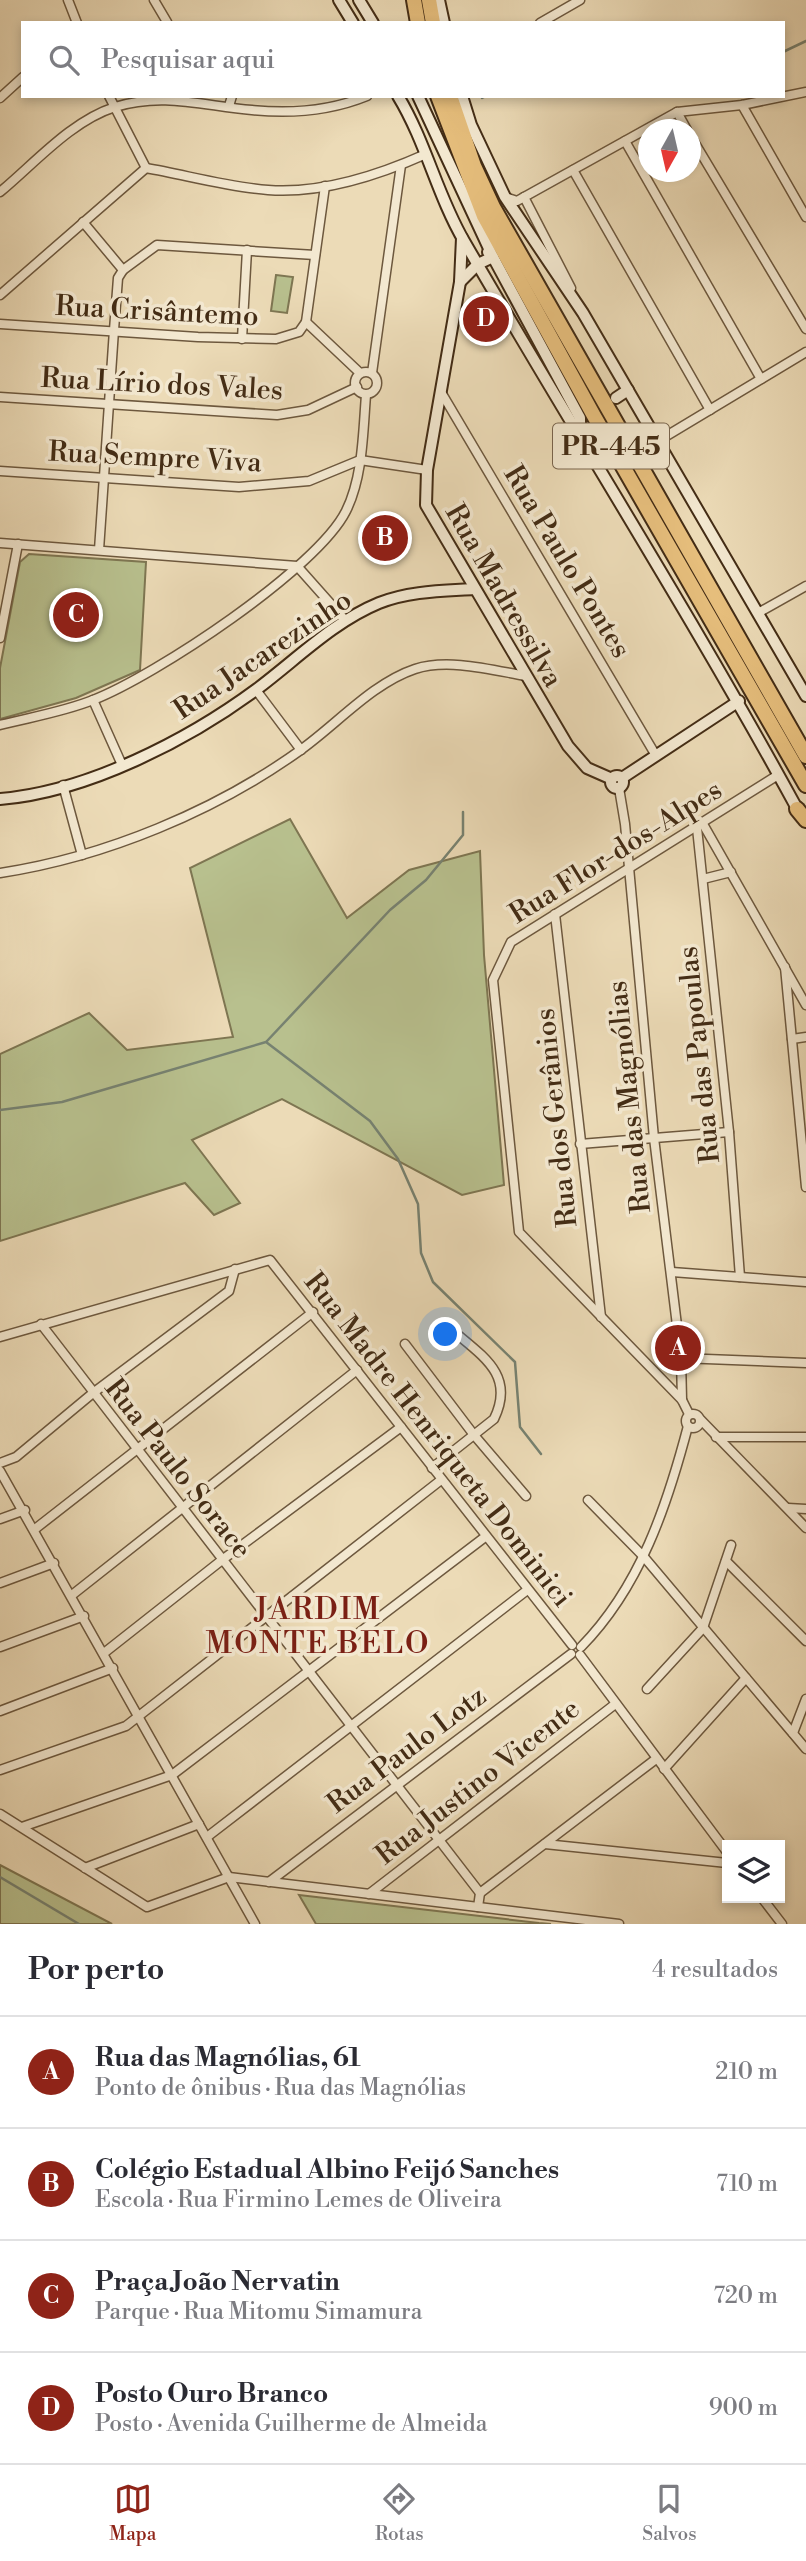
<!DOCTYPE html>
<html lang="pt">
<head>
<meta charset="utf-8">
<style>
	:root { --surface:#fff; --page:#f7f7f7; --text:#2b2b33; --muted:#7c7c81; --line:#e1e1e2; --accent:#8f2418 }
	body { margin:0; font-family:"Libre Bodoni",serif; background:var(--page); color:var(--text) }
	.controls { position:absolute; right:21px; bottom:21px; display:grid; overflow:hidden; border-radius:0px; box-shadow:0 4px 10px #0003 }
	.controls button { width:63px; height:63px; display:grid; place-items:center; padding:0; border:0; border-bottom:2px solid var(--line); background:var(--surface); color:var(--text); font:35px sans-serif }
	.compass { position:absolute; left:638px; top:119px; width:63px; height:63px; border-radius:50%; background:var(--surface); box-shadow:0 4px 10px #0003; rotate:188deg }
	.you { position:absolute; left:446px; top:1335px; width:24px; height:24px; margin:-18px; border:5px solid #fff; border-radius:50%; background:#1a73e8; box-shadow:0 0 0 10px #1a73e833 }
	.badge { display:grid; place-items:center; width:46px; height:46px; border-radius:50%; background:var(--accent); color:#fff; font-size:23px; font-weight:700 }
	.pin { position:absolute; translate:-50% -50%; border:4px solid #fff; box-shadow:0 2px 7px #0006 }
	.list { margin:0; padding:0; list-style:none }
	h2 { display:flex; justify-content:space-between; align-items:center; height:91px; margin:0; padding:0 28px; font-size:30px }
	h2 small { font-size:23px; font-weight:400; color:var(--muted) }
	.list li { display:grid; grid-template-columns:46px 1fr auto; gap:21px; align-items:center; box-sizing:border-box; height:112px; padding:0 28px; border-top:2px solid var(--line) }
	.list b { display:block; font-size:26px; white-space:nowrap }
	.list p { margin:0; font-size:23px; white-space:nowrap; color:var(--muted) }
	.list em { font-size:23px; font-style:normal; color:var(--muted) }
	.icon { flex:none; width:38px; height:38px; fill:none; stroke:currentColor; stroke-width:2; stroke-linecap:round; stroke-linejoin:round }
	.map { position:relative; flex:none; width:806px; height:1924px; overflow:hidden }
	.search { position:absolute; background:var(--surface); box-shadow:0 4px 10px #0003; left:21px; right:21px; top:21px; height:77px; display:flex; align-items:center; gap:18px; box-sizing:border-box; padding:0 24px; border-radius:0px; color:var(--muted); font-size:26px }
	.sheet { height:539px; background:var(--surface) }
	nav { display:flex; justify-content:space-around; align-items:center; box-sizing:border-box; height:98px; border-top:2px solid var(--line); background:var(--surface); font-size:19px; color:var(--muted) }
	nav a { display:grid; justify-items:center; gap:4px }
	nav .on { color:var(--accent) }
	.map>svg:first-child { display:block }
</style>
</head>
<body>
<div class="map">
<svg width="806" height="1924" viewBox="0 0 806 1924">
	<rect width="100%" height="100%" fill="#ecdbb7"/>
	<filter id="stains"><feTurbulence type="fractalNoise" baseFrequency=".00286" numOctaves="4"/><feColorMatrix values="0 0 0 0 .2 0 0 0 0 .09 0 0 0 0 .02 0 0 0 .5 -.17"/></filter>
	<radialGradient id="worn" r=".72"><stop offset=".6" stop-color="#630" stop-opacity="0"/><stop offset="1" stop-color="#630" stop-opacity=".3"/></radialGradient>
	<g fill="#b8c08e" stroke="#7e7652" stroke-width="2">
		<polygon points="276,275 293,277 287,313 271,311"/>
		<polygon points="29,554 146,562 140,670 76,698 0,719 0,668 20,562"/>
		<polygon points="290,819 347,918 409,870 480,851 484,955 504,1185 462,1195 282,1099 192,1140 240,1203 214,1215 185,1183 0,1241 0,1054 89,1013 127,1050 233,1037 190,868"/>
		<polygon points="0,1865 112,1924 0,1924"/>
		<polygon points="299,1895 539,1923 551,1924 316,1924"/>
	</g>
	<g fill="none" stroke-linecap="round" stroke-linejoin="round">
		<g stroke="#778271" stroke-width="2.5">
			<polyline points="783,52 806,41"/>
			<polyline points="482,98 486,96"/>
			<polyline points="267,1041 390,910 426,880 463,835 463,812"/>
			<polyline points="0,1110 62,1102 266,1042 370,1121 398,1159 418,1204 421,1253 433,1282 515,1362 520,1427 541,1454"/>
			<polyline points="0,1877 79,1924"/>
		</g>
		<g stroke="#6d583e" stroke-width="11">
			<g id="street">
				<polyline points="68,0 77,23"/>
				<polyline points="154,0 167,22"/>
				<polyline points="540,23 580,0"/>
				<polyline points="109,96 146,168"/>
				<polyline points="0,98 23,77"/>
				<polyline points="742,105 806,217"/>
				<polyline points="229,106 232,96"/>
				<polyline points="677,112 687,130"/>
				<polyline points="690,135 806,329"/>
				<polyline points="625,141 761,379"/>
				<polyline points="573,170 710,410"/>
				<path d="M 0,192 C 35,163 71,121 115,107 C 163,92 204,106 252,110 C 291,114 330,111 367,96"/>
				<polyline points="505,197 517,201 677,112 742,105 806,92"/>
				<polyline points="524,197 571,288"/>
				<polyline points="83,222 123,270 118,278 114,330 99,550"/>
				<polyline points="123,270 157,245 315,255"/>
				<path d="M 0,295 L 146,168 C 186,175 228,187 268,190 C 320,194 379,175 426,154"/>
				<polyline points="306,322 325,186"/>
				<polyline points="0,324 198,337 276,339 299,332 306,322 360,373"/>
				<polyline points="242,339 247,250"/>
				<circle cx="366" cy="383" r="11"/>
				<polyline points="372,373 401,165"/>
				<polyline points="441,392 655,754"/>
				<polyline points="0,397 277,415 308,410 357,387"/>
				<polyline points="658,441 806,352"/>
				<polyline points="0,471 239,487 309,481 360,460 427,470"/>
				<polyline points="0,543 297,566 345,620"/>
				<polyline points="758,613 806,586"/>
				<polyline points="0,638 18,544"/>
				<polyline points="256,690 301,750"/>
				<polyline points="93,700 122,765"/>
				<path d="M 0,725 C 31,717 63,712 93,700 C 155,676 317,569 346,511 C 363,477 363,432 366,395"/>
				<polyline points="63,785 82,855"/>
				<polyline points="619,788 625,824 654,1138 681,1358 682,1400"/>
				<polyline points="703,824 806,1005"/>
				<polyline points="697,828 729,1132 740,1277"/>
				<path d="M 0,873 C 105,857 216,811 302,749 C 338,723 373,683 415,669 C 448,658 492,670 526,676"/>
				<polyline points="703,879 731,872"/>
				<polyline points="555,914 601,1317"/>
				<polyline points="785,967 806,1187"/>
				<polyline points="792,1039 806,1037"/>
				<polyline points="580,1144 729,1132"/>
				<polyline points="672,1272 806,1282"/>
				<polyline points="41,1324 480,1893 478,1907"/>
				<polyline points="0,1337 270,1260 572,1645"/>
				<polyline points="405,1344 474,1435 526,1496"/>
				<polyline points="681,1358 806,1363"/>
				<circle cx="693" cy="1421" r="7"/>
				<polyline points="689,1414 682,1400 519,1232 493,980 511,942 778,775"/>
				<polyline points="701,1420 806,1528"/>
				<polyline points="716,1437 806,1437"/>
				<polyline points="0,1463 16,1457 93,1393 229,1291 235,1269"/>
				<path d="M 432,1468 L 494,1419 C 514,1378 487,1359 458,1335"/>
				<polyline points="0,1471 255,1924"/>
				<polyline points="588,1500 644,1557 806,1749"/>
				<polyline points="788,1508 806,1509"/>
				<polyline points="0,1519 25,1510"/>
				<polyline points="35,1529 313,1312"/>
				<polyline points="726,1561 806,1641"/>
				<polyline points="0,1583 54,1563"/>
				<polyline points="72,1595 357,1370"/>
				<polyline points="0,1647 84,1616"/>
				<path d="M 581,1647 C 640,1587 667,1506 688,1426"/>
				<polyline points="104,1653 222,1560 401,1427"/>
				<polyline points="580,1655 727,1852"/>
				<polyline points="647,1689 703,1628 731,1545"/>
				<polyline points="0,1711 113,1668"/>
				<polyline points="793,1733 806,1699"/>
				<polyline points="664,1769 746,1678"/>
				<polyline points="0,1770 126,1726 441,1480"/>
				<polyline points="0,1814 147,1907 229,1877 619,1924"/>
				<polyline points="22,1827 172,1775 485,1537"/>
				<polyline points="207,1837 526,1591"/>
				<polyline points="545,1844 727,1863"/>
				<polyline points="85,1868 199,1824"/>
				<polyline points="269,1882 571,1654"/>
				<polyline points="480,1893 656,1759"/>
				<polyline points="369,1894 614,1705"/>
				<polyline points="762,1898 782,1924"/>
			</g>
		</g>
		<g stroke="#432c15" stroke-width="14">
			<g id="secondary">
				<polyline points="339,0 353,23"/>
				<polyline points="359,0 373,23"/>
				<polyline points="439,0 444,23"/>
				<path d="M 398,96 C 426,142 437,195 464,241 C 575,433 694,619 800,814"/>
				<polyline points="418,96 493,257 580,418 580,429"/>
				<polyline points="462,96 471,125 505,197 583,313 806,696"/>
				<polyline points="462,238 460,282 427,470 426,505 568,746 587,768 612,779"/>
				<polyline points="460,282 478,264 493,257 488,252"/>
				<polyline points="616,398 628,390"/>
				<circle cx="617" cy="782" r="6"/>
				<polyline points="622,778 739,701"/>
				<path d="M 0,799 C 87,792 188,740 257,689 C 297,659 333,622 379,603 C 409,591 442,591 474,589"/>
			</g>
		</g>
		<g stroke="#432c15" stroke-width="18">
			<g id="highway">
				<polyline points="414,0 418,23"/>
				<polyline points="429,0 433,23"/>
				<polyline points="438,96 484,216 594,416 806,785"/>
				<polyline points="450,96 474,166 493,207 806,756"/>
				<polyline points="797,809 806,820"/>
			</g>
		</g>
		<use href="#street" stroke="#f3e8d0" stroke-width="8"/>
		<use href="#secondary" stroke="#f3e8d0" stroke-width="10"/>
		<use href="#highway" stroke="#e6be7c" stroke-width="14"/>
	</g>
	<g text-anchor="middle" stroke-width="7" stroke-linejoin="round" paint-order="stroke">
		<rect fill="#f3e8d0" stroke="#78644d" stroke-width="2" x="553" y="423.5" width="116" height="45" rx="5"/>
		<g font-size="26" font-weight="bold" fill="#432c15">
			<text x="611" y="455">PR-445</text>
		</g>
		<g font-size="28" fill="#432c15" stroke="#f3e8d0">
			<text transform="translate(157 310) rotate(3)" y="10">Rua Crisântemo</text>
			<text transform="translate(162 383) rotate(3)" y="10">Rua Lírio dos Vales</text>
			<text transform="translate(155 456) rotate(3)" y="10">Rua Sempre Viva</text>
			<text transform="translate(568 561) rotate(59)" y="10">Rua Paulo Pontes</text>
			<text transform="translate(505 595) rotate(60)" y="10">Rua Madressilva</text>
			<text transform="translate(262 654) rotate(-34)" y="10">Rua Jacarezinho</text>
			<text transform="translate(615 851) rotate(-32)" y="10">Rua Flor-dos-Alpes</text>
			<text transform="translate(698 1055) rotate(-96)" y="10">Rua das Papoulas</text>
			<text transform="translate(628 1097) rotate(-96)" y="10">Rua das Magnólias</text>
			<text transform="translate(555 1118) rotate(-96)" y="10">Rua dos Gerânios</text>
			<text transform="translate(439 1439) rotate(52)" y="10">Rua Madre Henriqueta Dominici</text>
			<text transform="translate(179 1468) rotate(52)" y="10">Rua Paulo Sorace</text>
			<text transform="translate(406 1749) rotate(-37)" y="10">Rua Paulo Lotz</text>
			<text transform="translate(477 1781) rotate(-38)" y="10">Rua Justino Vicente</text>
		</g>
		<g font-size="30" letter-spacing="2" fill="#7a1f14" stroke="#f3e8d0">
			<text x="318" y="1619">JARDIM<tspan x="318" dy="34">MONTE BELO</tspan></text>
		</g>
	</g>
	<rect width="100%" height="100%" filter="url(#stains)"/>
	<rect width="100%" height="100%" fill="url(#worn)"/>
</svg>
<div class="controls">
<button><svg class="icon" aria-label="layers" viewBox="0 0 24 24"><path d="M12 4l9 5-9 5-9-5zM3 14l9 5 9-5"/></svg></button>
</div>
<svg class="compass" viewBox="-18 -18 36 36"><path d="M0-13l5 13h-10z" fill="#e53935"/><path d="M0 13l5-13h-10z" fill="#7c7c81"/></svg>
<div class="you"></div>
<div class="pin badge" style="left:678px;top:1348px">A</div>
<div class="pin badge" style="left:385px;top:538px">B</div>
<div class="pin badge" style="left:76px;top:615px">C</div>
<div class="pin badge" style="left:486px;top:319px">D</div>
<div class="search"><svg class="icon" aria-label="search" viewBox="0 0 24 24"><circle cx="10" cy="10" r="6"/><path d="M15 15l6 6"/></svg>Pesquisar aqui</div>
</div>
<section class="sheet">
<h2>Por perto<small>4 resultados</small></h2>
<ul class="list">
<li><span class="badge">A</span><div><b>Rua das Magnólias, 61</b><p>Ponto de ônibus · Rua das Magnólias</p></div><em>210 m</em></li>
<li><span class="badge">B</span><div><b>Colégio Estadual Albino Feijó Sanches</b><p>Escola · Rua Firmino Lemes de Oliveira</p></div><em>710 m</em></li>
<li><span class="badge">C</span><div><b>Praça João Nervatin</b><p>Parque · Rua Mitomu Simamura</p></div><em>720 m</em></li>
<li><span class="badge">D</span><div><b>Posto Ouro Branco</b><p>Posto · Avenida Guilherme de Almeida</p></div><em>900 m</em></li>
</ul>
</section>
<nav>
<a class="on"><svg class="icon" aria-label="map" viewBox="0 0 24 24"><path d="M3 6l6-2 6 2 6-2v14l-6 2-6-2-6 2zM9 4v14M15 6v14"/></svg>Mapa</a>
<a><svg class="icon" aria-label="directions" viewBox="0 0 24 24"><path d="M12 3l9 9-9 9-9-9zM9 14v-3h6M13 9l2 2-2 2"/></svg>Rotas</a>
<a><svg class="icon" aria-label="saved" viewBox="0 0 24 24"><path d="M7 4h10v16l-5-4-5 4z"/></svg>Salvos</a>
</nav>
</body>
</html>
